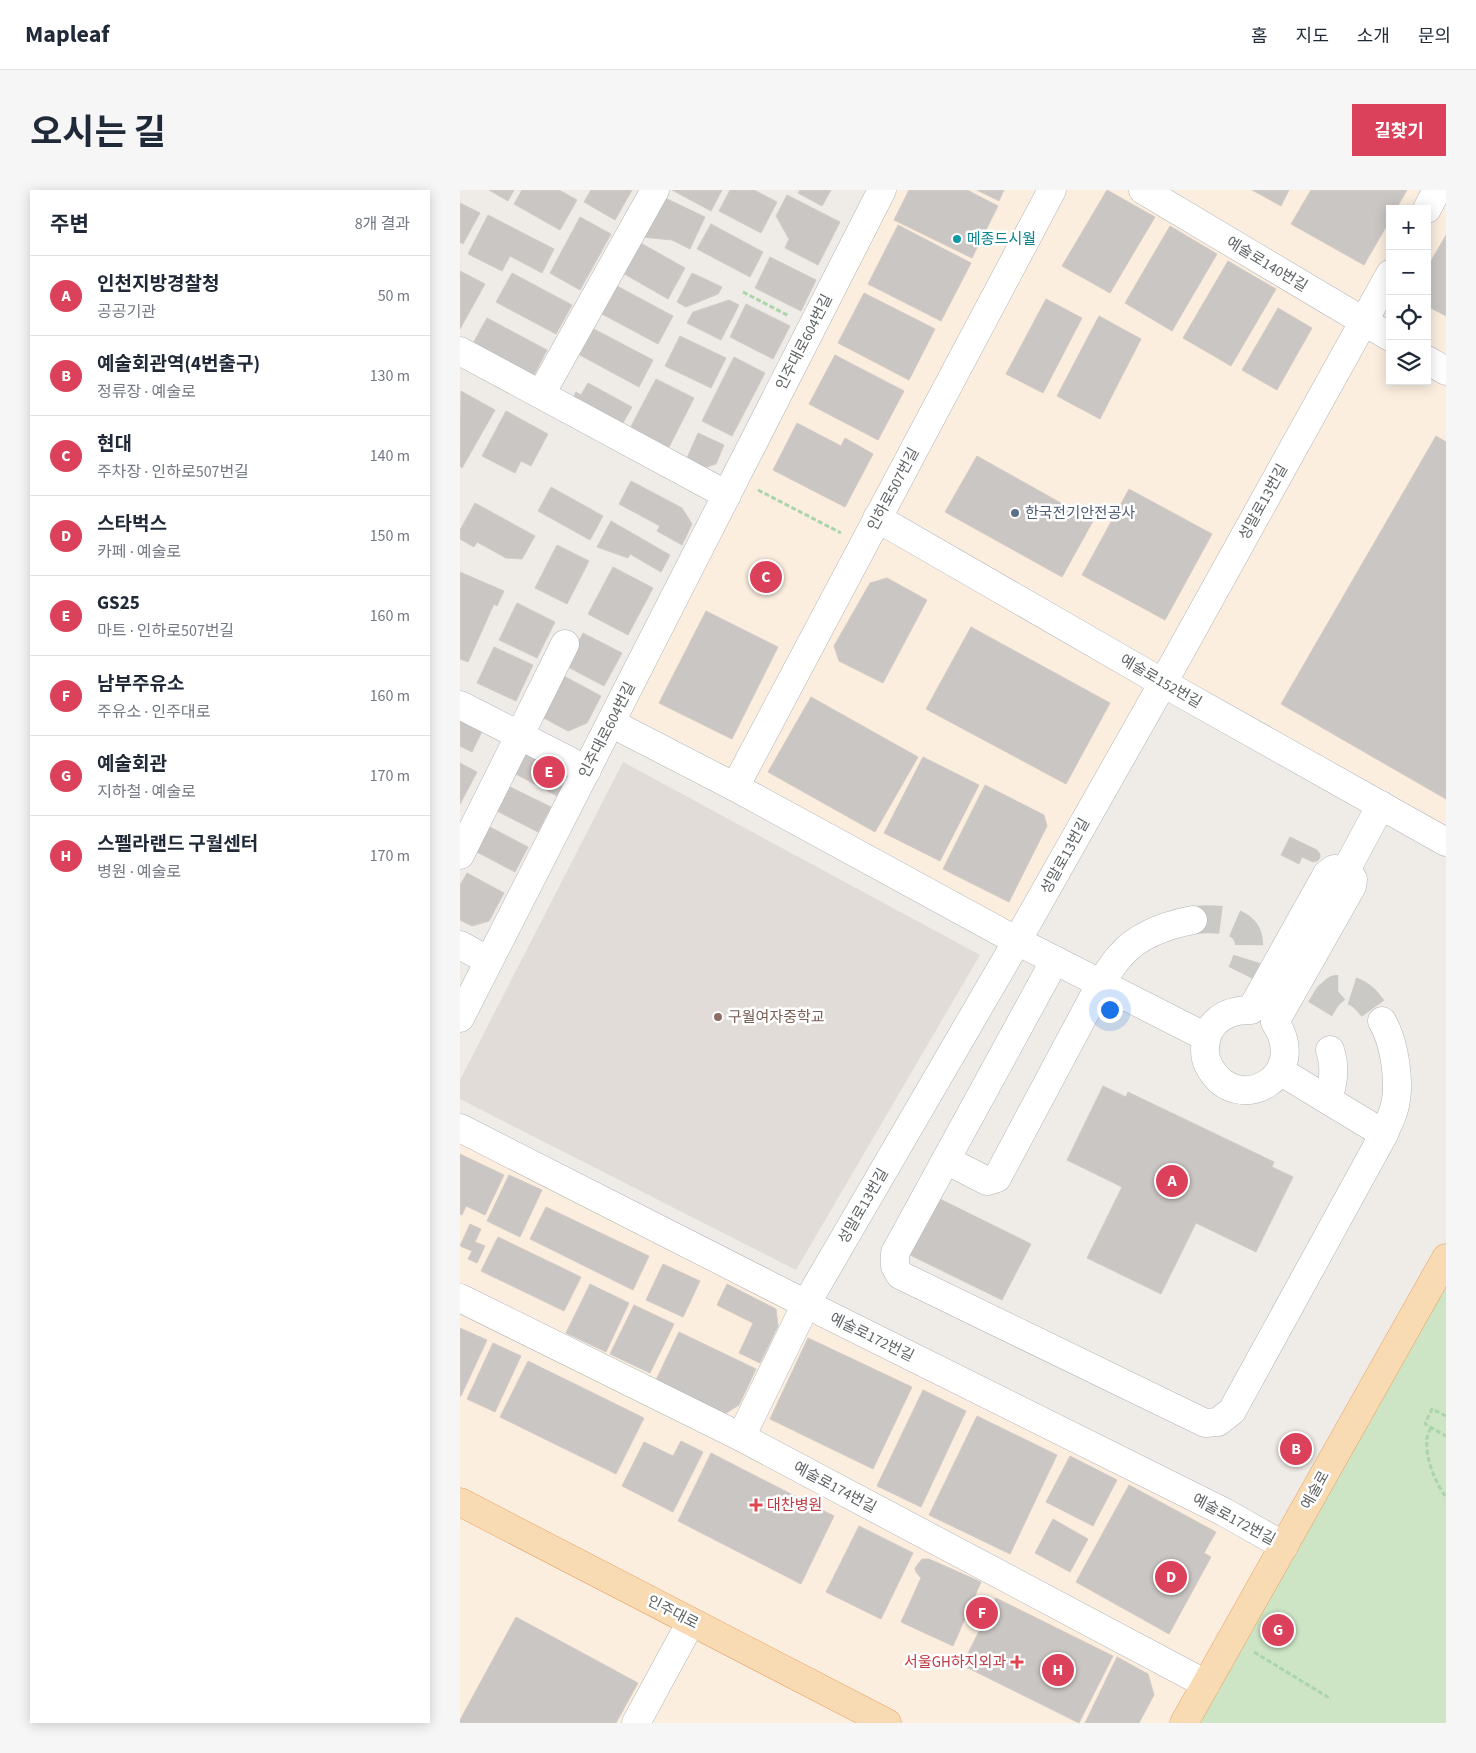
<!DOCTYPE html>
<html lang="ko">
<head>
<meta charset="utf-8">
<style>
	:root { --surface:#fff; --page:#f6f6f7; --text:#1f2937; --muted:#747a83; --line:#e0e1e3; --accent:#db415b }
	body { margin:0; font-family:"Source Sans 3","Noto Sans KR",sans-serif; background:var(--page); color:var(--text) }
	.controls { position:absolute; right:15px; top:15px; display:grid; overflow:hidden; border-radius:0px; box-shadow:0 2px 12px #0003 }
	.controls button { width:45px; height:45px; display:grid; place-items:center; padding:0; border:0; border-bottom:1px solid var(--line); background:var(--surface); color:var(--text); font:25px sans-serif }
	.you { position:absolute; left:649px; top:819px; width:18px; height:18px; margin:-12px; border:4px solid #fff; border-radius:50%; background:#1a73e8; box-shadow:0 0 0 8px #1a73e833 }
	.badge { display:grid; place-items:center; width:32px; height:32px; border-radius:50%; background:var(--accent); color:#fff; font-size:16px; font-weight:700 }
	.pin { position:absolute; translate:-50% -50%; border:2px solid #fff; box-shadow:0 1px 5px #0006 }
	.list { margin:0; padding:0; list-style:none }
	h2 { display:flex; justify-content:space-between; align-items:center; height:65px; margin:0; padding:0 20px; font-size:21px }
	h2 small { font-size:16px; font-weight:400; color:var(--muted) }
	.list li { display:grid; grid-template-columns:32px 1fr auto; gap:15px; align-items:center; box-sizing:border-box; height:80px; padding:0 20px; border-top:1px solid var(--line) }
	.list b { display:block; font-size:19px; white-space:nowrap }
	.list p { margin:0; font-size:16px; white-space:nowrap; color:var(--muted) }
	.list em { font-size:16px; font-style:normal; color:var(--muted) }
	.icon { flex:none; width:28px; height:28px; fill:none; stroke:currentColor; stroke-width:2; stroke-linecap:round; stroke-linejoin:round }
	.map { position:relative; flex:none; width:986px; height:1533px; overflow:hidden; border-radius:0px }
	header { display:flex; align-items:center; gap:30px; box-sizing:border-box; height:70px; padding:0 25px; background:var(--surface); border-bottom:1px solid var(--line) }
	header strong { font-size:24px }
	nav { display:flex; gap:28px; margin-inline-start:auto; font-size:18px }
	.intro { display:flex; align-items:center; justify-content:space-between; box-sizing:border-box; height:120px; padding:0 30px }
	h1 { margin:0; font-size:35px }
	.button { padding:12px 22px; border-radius:0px; background:var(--accent); color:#fff; font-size:18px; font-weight:700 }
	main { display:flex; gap:30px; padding:0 30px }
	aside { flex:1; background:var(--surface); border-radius:0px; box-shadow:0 2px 12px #0003 }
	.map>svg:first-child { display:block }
</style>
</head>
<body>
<header>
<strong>Mapleaf</strong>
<nav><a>홈</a><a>지도</a><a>소개</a><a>문의</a></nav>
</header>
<div class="intro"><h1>오시는 길</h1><a class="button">길찾기</a></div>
<main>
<aside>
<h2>주변<small>8개 결과</small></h2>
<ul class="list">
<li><span class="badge">A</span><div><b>인천지방경찰청</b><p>공공기관</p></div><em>50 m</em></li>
<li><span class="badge">B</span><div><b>예술회관역(4번출구)</b><p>정류장 · 예술로</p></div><em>130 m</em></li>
<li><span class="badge">C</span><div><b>현대</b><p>주차장 · 인하로507번길</p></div><em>140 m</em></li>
<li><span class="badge">D</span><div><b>스타벅스</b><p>카페 · 예술로</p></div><em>150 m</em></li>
<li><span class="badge">E</span><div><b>GS25</b><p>마트 · 인하로507번길</p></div><em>160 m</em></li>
<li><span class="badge">F</span><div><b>남부주유소</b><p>주유소 · 인주대로</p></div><em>160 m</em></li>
<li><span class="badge">G</span><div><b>예술회관</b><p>지하철 · 예술로</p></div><em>170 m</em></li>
<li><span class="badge">H</span><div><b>스펠라랜드 구월센터</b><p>병원 · 예술로</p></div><em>170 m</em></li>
</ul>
</aside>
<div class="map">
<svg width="986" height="1533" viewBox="0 0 986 1533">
	<rect width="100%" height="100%" fill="#efebe7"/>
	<g fill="#fbeedf" fill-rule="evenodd">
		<path d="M 424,0 L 986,0 L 986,652 L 703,493 L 557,751 L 151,533 ZM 930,19 L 967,19 L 967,191 L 930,191 Z"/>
		<polygon points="0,938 824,1356 725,1533 0,1533"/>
	</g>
	<polygon fill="#e2dcd8" points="163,572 520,765 336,1080 0,909 0,890"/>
	<polygon fill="#cde4c5" points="986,1068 986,1533 725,1533"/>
	<g fill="#cac6c3" stroke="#d3cbc5">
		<polygon points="29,0 54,0 48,11"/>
		<polygon points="62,0 99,0 117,10 100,40 54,14"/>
		<polygon points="131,0 172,0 155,30 124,12"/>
		<polygon points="212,0 262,0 251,21"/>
		<polygon points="270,0 294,0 317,12 301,43 259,21"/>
		<polygon points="340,0 371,0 362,16 338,3"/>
		<polygon points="449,0 507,0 538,16 512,68 434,30"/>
		<polygon points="517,0 544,0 539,11"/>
		<polygon points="647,0 695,27 650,103 602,76"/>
		<polygon points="792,0 829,0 821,16"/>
		<polygon points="851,0 947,0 936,19 930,19 930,30 904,75 831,34"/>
		<polygon points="327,5 380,32 358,75 325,58 329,49 316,26"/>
		<polygon points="201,6 245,27 230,59 212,50 182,47"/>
		<polygon points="0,13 20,23 3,54 0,52"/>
		<polygon points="28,25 94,59 82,83 50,66 42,81 8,64"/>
		<polygon points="120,27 151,44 120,100 90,83"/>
		<polygon points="251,34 303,62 290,87 237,59"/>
		<polygon points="438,35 511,73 481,131 408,94"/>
		<polygon points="710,36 757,64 712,141 665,113"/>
		<polygon points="986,45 986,126 967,116 967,78"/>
		<polygon points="179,52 225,78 208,109 161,82"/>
		<polygon points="310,67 356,90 341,121 295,98"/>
		<polygon points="768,71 816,99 771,176 723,148"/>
		<polygon points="0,81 25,94 0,139"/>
		<polygon points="52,83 112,115 96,144 36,112"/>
		<polygon points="232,83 262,97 258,104 226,117 217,112"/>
		<polygon points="157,96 213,126 198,154 142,124"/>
		<polygon points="404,103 475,139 449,190 378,153"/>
		<polygon points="586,109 622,128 583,203 546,184"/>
		<polygon points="269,110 279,115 261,150 227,133 233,122"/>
		<polygon points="286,114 330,136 313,169 270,147"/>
		<polygon points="818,118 852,138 817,200 782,180"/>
		<polygon points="639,126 681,149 640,229 597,206"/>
		<polygon points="27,128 87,160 72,189 11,157"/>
		<polygon points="132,138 193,170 179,197 118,164"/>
		<polygon points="220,146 266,168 251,198 205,176"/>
		<polygon points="375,165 444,201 418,250 349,214"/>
		<polygon points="274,167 305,183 272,246 242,231"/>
		<polygon points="196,189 234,208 207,261 168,242"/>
		<polygon points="128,193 172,217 160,238 111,212 116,202 121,205"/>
		<polygon points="1,201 35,220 2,278 0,276"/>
		<polygon points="46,221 88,244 71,276 61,271 55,283 22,266"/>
		<polygon points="337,233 381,256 385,248 413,264 385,317 313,280"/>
		<polygon points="238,243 264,255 256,274 235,281 224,275"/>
		<polygon points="976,246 986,252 986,609 821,514"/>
		<polygon points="517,266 633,331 602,387 485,322"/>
		<polygon points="171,291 222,318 232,334 222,355 197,341 200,336 159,314"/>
		<polygon points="91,297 143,326 130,350 78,321"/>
		<polygon points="669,299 752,344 705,430 622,385"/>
		<polygon points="15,313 75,346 62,369 46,368 17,352 14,357 0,349 0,340"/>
		<polygon points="151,331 210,365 201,382 170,364 168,368 137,357"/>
		<polygon points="97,355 129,371 107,414 75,398"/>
		<polygon points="153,377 193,398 168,445 128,424"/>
		<polygon points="0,382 44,401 37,416 34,414 8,472 0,469"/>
		<polygon points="427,388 467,410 423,493 379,471 374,456 410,393"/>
		<polygon points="57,413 95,432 77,468 39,450"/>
		<polygon points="246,421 318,457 272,549 199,513"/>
		<polygon points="511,437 650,513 606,594 466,519"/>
		<polygon points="123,443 162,463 144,496 106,476"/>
		<polygon points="34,457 73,475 56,511 17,493"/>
		<polygon points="102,485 141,506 127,533 108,541 80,526"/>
		<polygon points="351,507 458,567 415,642 308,582"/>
		<polygon points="0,520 26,533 12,562 0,556"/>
		<polygon points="67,555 103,574 108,590 99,607 52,582"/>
		<polygon points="463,567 519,595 480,671 424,643"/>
		<polygon points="0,573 17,582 0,614"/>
		<polygon points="525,595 584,625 587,636 549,712 483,679"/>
		<polygon points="48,596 91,617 78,642 35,620"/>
		<polygon points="26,635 68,657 55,682 13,660"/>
		<polygon points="830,647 857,660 860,664 860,668 857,671 853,672 842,667 839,674 821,665"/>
		<polygon points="7,683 44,703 29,731 12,736 0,730 0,695"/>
		<polygon points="643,896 666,907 668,902 814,972 812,977 833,987 796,1062 736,1033 701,1104 627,1068 662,997 607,970"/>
		<polygon points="0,964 44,985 25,1025 6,1016 2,1025 0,1024"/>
		<polygon points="49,985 82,1000 60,1047 27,1031"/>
		<polygon points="476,1007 571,1054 542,1110 448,1064"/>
		<polygon points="86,1017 189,1066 173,1100 70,1049"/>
		<polygon points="10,1034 21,1039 15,1052 25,1056 17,1073 8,1069 12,1061 0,1056"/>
		<polygon points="38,1047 121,1087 104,1121 21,1081"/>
		<polygon points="203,1074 240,1091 223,1127 186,1110"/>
		<polygon points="130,1094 169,1113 146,1162 106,1143"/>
		<polygon points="267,1094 316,1119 318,1136 300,1173 279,1163 293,1133 257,1115"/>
		<polygon points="174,1115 214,1134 190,1183 150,1164"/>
		<polygon points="0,1138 27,1150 1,1206 0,1206"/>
		<polygon points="219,1142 296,1179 279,1215 263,1225 195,1192"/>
		<polygon points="348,1148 452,1197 413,1279 310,1229"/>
		<polygon points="33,1153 61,1166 35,1222 7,1209"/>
		<polygon points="68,1171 184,1228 156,1284 40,1227"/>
		<polygon points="463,1200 506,1221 461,1317 417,1296"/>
		<polygon points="517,1226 597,1265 550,1364 469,1325"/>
		<polygon points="221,1251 243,1262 213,1322 162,1296 184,1252 213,1266"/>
		<polygon points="251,1263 374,1326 341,1394 218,1331"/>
		<polygon points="610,1266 657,1290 633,1336 586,1312"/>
		<polygon points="669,1295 756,1342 744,1363 751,1367 709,1444 616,1392"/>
		<polygon points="593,1329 628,1349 610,1382 575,1363"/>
		<polygon points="399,1336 453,1363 421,1429 366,1402"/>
		<polygon points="462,1369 469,1369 521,1392 493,1456 441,1432 461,1388 456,1382 455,1378"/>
		<polygon points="536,1408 653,1466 619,1533 502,1475"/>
		<polygon points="56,1427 178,1493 156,1533 0,1533 0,1530"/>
		<polygon points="657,1467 688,1484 694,1505 679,1533 625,1533"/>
	</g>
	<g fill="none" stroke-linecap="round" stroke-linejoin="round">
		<g stroke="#cbc9c6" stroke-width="28" stroke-dasharray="28 14" stroke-linecap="butt">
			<path d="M 733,730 C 775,726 804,736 781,783"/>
			<path d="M 860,819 L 868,806 L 876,799 C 902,798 908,812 922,831"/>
		</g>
		<g stroke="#b1b5b7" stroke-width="29">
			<g id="minor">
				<polyline points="683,0 930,147"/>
				<polyline points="967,19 977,0"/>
				<polyline points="0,161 267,305"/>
				<polyline points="967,170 986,181"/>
				<polyline points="81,204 195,0"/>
				<polyline points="417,328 703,493 986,652"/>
				<polyline points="0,515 127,580"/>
				<polyline points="151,533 275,597 557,751 746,847"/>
				<polyline points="275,597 592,0"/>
				<polyline points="0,665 105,454"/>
				<path d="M 874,679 L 886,680 L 893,689 L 892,696 L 815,832 C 851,887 778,927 750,878 C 743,867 744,853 749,841 C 758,825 773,820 791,820 L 867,684 Z"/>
				<polyline points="886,680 921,615"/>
				<polyline points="0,755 29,771"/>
				<path d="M 595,770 L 435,1063 L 435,1076 L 440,1085 L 745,1233 L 758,1232 L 772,1221 L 924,944 C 927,936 932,927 934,919 C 941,895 935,853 922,831"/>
				<polyline points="0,828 422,0"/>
				<polyline points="820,881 924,944"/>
				<path d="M 868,910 C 873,893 876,878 870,860"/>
				<polyline points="0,938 346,1114 764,1322 824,1356"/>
				<path d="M 486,970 L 527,991 L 537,988 L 641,793 C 647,784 653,773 661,765 C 679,744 707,735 733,730"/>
				<polyline points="0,1108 281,1247 746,1494"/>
				<polyline points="281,1247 346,1114 557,751 703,493 930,84"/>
				<polyline points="176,1533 231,1432"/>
			</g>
		</g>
		<g stroke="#e6a369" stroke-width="29">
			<g id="major">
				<polyline points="0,1312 427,1533"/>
				<polyline points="724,1533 986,1068"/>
			</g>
		</g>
		<g stroke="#aad5aa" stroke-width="3" stroke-dasharray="5 2.5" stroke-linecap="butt">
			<polyline points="283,102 329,126"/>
			<polyline points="298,300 381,343"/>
			<polyline points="986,1226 972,1219 965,1234 986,1246"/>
			<path d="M 971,1238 C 969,1241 967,1246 967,1249 C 965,1268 975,1292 986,1307"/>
			<polyline points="794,1462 871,1509"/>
		</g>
		<use href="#minor" stroke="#fff" stroke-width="28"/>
		<use href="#major" stroke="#f8dbb2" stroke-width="28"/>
	</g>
	<circle fill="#0f9aa8" stroke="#fff" stroke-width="2" cx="497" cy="49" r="5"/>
	<circle fill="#5c6f8a" stroke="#fff" stroke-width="2" cx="555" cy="323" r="5"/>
	<circle fill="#8d6e63" stroke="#fff" stroke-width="2" cx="258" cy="827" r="5"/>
	<g fill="#e0444e" stroke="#fff" stroke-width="2">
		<path d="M293.5 1307.5h5v5h5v5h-5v5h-5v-5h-5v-5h5z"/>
		<path d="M554.5 1464.5h5v5h5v5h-5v5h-5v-5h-5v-5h5z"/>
	</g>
	<g text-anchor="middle" stroke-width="5" stroke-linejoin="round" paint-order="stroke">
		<g font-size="15" fill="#0d838f" stroke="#fff" text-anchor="start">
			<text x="507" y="54">메종드시월</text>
		</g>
		<g font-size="15" fill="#5e6365" stroke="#fff">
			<text transform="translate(807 74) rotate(31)" y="5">예술로140번길</text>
			<text transform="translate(344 152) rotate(-63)" y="5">인주대로604번길</text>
			<text transform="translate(433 299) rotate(-62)" y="5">인하로507번길</text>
			<text transform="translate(803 312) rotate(-61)" y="5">성말로13번길</text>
			<text transform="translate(701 491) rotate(30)" y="5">예술로152번길</text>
			<text transform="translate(147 540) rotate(-63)" y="5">인주대로604번길</text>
			<text transform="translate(605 666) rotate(-61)" y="5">성말로13번길</text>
			<text transform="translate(403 1016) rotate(-60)" y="5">성말로13번길</text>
			<text transform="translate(412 1147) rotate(26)" y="5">예술로172번길</text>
			<text transform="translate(375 1297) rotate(28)" y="5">예술로174번길</text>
			<text transform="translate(855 1300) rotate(-61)" y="5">예술로</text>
			<text transform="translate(774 1329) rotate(28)" y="5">예술로172번길</text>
			<text transform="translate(213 1422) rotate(27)" y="5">인주대로</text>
		</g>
		<g font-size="15" fill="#4e5e75" stroke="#fff" text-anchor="start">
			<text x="565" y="328">한국전기안전공사</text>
		</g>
		<g font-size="15" fill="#785e54" stroke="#fff" text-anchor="start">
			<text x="268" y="832">구월여자중학교</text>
		</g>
		<g font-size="15" fill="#be3a42" stroke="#fff" text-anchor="start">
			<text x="307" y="1320">대찬병원</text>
			<text x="546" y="1477" text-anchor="end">서울GH하지외과</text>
		</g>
	</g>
</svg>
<div class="controls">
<button>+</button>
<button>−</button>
<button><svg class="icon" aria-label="locate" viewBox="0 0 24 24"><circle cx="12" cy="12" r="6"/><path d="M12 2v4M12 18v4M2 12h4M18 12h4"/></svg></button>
<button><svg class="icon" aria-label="layers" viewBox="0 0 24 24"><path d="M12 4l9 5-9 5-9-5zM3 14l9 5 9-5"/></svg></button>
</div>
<div class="you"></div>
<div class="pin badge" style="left:712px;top:991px">A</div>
<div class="pin badge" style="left:836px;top:1259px">B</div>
<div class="pin badge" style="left:306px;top:387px">C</div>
<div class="pin badge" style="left:711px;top:1387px">D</div>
<div class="pin badge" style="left:89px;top:582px">E</div>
<div class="pin badge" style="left:522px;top:1423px">F</div>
<div class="pin badge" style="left:818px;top:1440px">G</div>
<div class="pin badge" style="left:598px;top:1480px">H</div>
</div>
</main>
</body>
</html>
